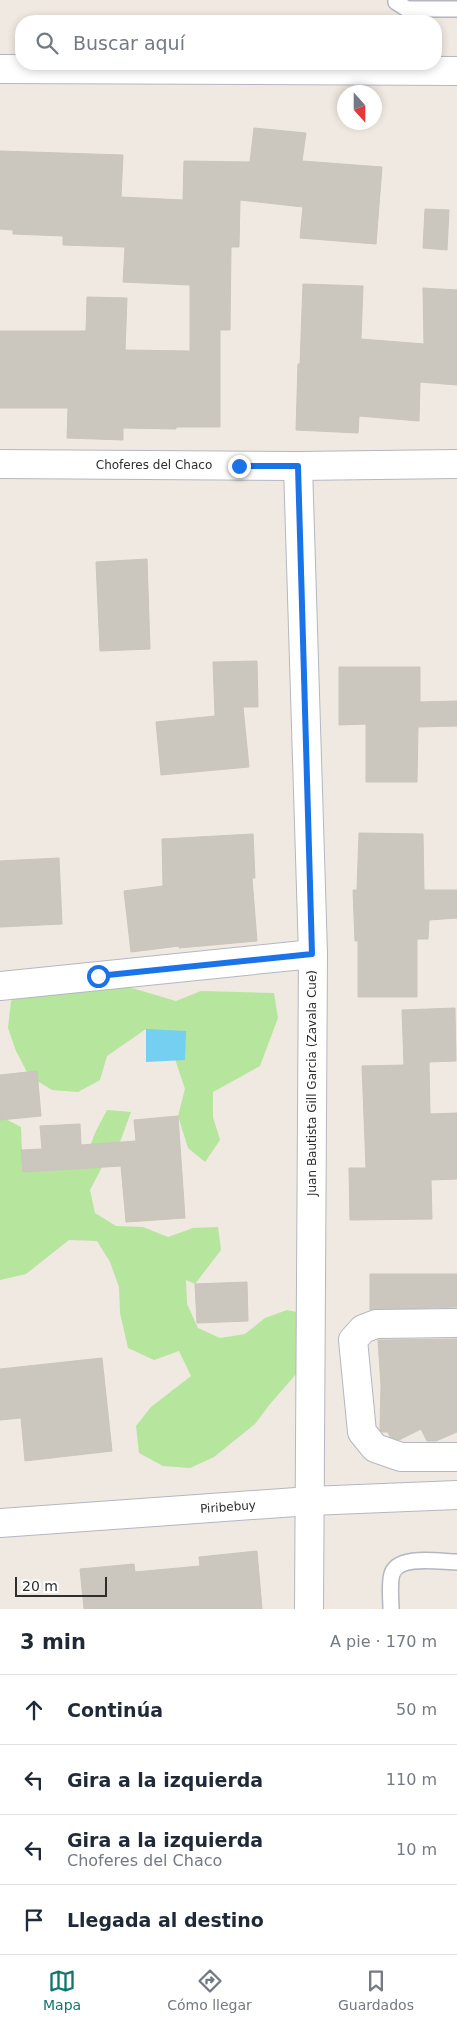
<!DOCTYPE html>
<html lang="es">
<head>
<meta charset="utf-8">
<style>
	:root { --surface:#fff; --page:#f2f2f3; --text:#1f2937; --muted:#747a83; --line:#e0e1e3; --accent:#0f766e }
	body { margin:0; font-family:"DejaVu Sans",sans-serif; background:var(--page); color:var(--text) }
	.compass { position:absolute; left:337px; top:85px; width:45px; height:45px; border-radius:50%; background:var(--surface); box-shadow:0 2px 8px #0003; rotate:159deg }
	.scale { position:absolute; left:15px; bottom:12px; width:92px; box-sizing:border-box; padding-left:5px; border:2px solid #2e2e2e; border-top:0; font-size:14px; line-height:18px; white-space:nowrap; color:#2e2e2e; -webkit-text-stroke:4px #fff; paint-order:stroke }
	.stop { position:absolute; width:15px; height:15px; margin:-11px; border:4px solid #1a73e8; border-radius:50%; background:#fff }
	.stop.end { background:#1a73e8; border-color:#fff; box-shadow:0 1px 5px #0008 }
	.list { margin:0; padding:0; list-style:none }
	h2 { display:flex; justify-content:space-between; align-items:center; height:65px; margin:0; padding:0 20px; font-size:21px }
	h2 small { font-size:16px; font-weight:400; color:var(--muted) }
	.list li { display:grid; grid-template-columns:32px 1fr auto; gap:15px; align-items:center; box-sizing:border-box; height:70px; padding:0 20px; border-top:1px solid var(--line) }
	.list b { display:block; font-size:19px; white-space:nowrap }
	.list p { margin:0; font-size:16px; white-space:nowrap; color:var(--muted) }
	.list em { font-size:16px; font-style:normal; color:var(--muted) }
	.icon { flex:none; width:28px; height:28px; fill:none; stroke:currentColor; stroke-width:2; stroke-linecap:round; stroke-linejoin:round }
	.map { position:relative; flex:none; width:457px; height:1609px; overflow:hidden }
	.search { position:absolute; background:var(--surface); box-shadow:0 2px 8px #0003; left:15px; right:15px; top:15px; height:55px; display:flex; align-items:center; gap:12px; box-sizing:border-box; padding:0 18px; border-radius:20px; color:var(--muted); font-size:19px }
	.sheet { height:345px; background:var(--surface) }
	nav { display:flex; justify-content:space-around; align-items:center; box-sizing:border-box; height:70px; border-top:1px solid var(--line); background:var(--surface); font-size:14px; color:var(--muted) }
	nav a { display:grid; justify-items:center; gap:2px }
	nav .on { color:var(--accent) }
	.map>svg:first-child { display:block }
</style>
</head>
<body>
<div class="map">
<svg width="457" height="1609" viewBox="0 0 457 1609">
	<rect width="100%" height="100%" fill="#efe9e1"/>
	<g fill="#b6e59e">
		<polygon points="32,986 125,986 176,1001 201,991 274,993 278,1018 260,1066 213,1092 213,1117 220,1140 205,1162 188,1148 178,1116 185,1089 169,1041 146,1029 107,1056 100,1080 78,1092 52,1090 29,1076 16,1051 8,1028 11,1001"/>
		<polygon points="107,1110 131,1112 120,1142 114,1144 90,1190 95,1213 116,1226 143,1227 168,1237 193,1228 218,1227 221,1250 195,1284 186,1280 187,1304 198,1328 220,1338 245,1334 265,1318 287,1310 311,1315 304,1365 270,1404 255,1424 214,1457 190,1468 163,1466 139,1453 136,1426 151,1407 191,1376 179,1351 154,1360 128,1348 120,1313 119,1287 110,1262 97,1241 69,1240 26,1274 0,1280 0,1116 21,1127 22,1152 69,1168 82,1168 95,1133"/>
	</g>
	<polygon fill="#75cff0" points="146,1029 186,1031 185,1060 146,1062"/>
	<g fill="#cbc7bf" stroke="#cbc5ba">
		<polygon points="254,128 306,133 302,161 382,167 376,244 300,238 303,207 240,200 239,247 231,247 230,330 220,330 220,427 176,427 176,429 123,428 123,440 67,438 68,408 0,408 0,331 86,331 87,297 127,298 125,350 190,351 190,285 123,282 125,247 63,245 63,236 13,234 13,230 0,229 0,151 123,155 121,197 183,200 184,161 250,162"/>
		<polygon points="425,209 449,210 447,250 423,248"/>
		<polygon points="303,284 363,286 361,339 424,344 423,288 457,290 457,385 420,382 419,421 359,416 358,433 296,430 298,364 300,364"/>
		<polygon points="147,559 150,649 100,651 96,562"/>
		<polygon points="257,661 258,707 243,707 249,767 161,775 156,722 215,716 213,662"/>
		<polygon points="339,667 420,667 420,702 457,701 457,726 418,727 417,782 366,782 366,724 339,725"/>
		<polygon points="359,833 423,834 424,890 457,890 457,918 429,920 428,939 417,939 417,997 358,997 358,941 355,941 353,890 357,890"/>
		<polygon points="253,834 255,878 252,878 257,941 179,948 179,946 131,952 124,891 163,886 162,839"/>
		<polygon points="59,858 62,924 0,927 0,861"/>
		<polygon points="455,1008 456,1061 429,1062 430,1114 457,1113 457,1179 431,1180 432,1219 350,1220 349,1168 366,1168 362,1066 404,1065 402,1010"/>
		<polygon points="37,1071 41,1116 0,1120 0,1075"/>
		<polygon points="178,1116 185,1218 126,1222 121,1166 23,1172 21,1150 42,1149 40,1126 80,1124 81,1145 136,1141 134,1120"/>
		<polygon points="370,1274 457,1274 457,1307 370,1310"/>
		<polygon points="247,1282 248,1321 197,1323 195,1284"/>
		<polygon points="457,1339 457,1432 436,1441 427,1441 421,1429 399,1440 390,1437 388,1432 382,1432 380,1430 381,1385 378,1340"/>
		<polygon points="102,1358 112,1451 25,1461 21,1418 0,1420 0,1369"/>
		<polygon points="257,1551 262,1609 84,1609 80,1569 134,1564 135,1572 200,1566 199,1557"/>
	</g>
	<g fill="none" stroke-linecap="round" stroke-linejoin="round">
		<g stroke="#b4b7c1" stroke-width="18">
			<g id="lane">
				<polyline points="396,0 396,2 407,9 457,9"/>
				<path d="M 391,1609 C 391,1599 389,1584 392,1574 C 398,1554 441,1562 457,1562"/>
			</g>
		</g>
		<g stroke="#b4b7c1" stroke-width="30">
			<g id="street">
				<polyline points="0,464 298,466 457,464"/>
				<polyline points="298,466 313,954 309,1609"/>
				<polyline points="0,986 313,954"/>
				<polyline points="457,1323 376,1324 363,1329 353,1340 362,1432 375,1448 401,1457 457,1457"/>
				<polyline points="0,1523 310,1501 457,1495"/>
			</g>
		</g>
		<g stroke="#b4b7c1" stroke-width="30">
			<polyline id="secondary" points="0,69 457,71"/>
		</g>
		<use href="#lane" stroke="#fff" stroke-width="15"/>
		<use href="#street" stroke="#fff" stroke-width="28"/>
		<use href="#secondary" stroke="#fff" stroke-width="28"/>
	</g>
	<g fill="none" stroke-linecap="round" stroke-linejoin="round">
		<polyline stroke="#1a73e8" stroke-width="6" points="98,976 312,954 298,466 239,466"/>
	</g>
	<g text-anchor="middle" stroke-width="5" stroke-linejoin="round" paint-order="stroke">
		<g font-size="12" fill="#2e2e2e" stroke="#fff">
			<text x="154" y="469">Choferes del Chaco</text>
			<text transform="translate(312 1083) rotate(-90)" y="4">Juan Bautista Gill Garcia (Zavala Cue)</text>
			<text transform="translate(228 1507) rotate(-4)" y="4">Piribebuy</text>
		</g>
	</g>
</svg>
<svg class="compass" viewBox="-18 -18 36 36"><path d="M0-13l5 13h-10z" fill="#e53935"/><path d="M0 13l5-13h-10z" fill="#747a83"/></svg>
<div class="scale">20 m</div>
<div class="stop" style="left:98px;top:976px"></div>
<div class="stop end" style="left:239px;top:466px"></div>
<div class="search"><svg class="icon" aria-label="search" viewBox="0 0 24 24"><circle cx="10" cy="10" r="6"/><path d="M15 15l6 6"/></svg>Buscar aquí</div>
</div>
<section class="sheet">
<h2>3 min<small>A pie · 170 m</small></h2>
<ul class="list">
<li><svg class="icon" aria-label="ahead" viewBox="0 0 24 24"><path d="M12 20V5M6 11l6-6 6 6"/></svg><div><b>Continúa</b></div><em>50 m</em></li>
<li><svg class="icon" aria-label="left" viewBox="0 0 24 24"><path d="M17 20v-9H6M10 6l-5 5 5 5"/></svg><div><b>Gira a la izquierda</b></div><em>110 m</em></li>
<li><svg class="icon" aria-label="left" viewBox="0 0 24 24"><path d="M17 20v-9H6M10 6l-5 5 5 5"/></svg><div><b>Gira a la izquierda</b><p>Choferes del Chaco</p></div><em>10 m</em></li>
<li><svg class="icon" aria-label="arrive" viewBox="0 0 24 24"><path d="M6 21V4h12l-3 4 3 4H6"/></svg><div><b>Llegada al destino</b></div></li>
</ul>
</section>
<nav>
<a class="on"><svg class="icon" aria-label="map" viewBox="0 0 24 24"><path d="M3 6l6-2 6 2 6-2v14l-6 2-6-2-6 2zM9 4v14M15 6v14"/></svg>Mapa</a>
<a><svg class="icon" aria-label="directions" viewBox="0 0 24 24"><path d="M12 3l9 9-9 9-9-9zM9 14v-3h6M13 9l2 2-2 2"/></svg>Cómo llegar</a>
<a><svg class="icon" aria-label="saved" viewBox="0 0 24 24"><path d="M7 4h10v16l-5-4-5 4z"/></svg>Guardados</a>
</nav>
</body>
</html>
